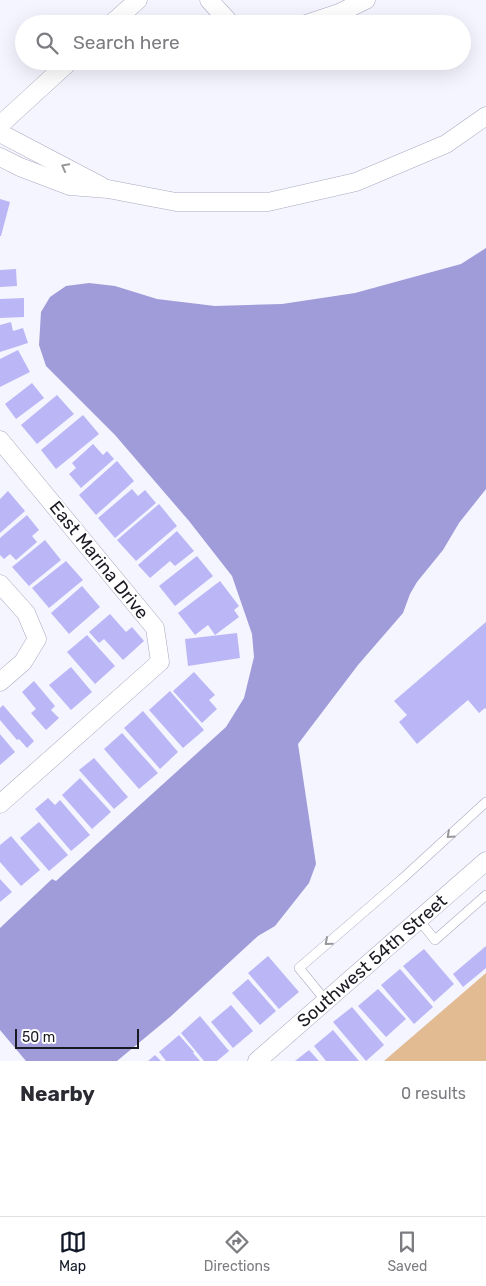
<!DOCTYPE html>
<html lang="en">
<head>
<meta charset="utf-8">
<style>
	:root { --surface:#fff; --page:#f7f7f7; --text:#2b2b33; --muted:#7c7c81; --line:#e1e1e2; --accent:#111827 }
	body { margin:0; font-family:Rubik,sans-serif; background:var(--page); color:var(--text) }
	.scale { position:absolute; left:15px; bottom:12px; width:124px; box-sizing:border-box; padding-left:5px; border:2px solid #1a1a23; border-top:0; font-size:14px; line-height:18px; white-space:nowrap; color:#1a1a23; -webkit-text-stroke:4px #fff; paint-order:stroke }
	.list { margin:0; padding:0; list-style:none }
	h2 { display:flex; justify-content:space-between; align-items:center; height:65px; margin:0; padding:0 20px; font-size:21px }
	h2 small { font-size:16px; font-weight:400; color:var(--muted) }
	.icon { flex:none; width:28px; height:28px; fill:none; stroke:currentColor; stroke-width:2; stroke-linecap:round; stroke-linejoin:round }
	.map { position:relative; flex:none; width:486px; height:1061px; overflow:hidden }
	.search { position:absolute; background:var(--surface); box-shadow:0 5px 20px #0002; left:15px; right:15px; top:15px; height:55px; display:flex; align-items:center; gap:12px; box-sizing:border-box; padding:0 18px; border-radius:28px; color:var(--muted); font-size:19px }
	.sheet { height:155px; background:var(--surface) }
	nav { display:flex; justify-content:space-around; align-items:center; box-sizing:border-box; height:70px; border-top:1px solid var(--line); background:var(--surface); font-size:14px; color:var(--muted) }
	nav a { display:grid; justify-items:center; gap:2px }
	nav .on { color:var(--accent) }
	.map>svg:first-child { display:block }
</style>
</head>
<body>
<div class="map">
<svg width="486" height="1061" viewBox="0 0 486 1061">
	<rect width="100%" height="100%" fill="#f5f5ff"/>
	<polygon fill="#e2bb92" points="486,973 486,1061 384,1061"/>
	<polygon fill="#a09bd9" points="486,248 486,489 459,523 443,550 417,582 410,594 403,613 358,665 298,744 316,864 309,883 275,926 258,936 170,1017 117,1061 26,1061 0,1030 0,928 52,879 56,881 226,727 244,698 254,657 252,634 232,576 189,521 115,435 46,366 39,345 41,312 50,297 66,286 89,283 115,286 157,299 215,306 282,304 355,293 461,264"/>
	<g fill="#bbb7f6">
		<polygon points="0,199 10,202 1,236 0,236"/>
		<polygon points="16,269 17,286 0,287 0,270"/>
		<polygon points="24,298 24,317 0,318 0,299"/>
		<polygon points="11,322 13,331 23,328 28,343 0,352 0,325"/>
		<polygon points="18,350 30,372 0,387 0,359"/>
		<polygon points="32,383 44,398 16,419 5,404"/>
		<polygon points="57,395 74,414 37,444 21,425"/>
		<polygon points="83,415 99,434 56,469 41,450"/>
		<polygon points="93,444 103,455 107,451 114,459 81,488 69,474 76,468 72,463"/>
		<polygon points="117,461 134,481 96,515 79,495"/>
		<polygon points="132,489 138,496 145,490 156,503 115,538 98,518"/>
		<polygon points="8,491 25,511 0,533 0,499"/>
		<polygon points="159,504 177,526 136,561 117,540"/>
		<polygon points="27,515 39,530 32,536 37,542 16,560 10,554 4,559 0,555 0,538"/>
		<polygon points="177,531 194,551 175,566 170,561 150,578 138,565"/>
		<polygon points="45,540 61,560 29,586 12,567"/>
		<polygon points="197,556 213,576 175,606 159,586"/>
		<polygon points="66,561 83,580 49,608 32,588"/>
		<polygon points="220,581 239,606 234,610 239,617 215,635 208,625 195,635 178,613"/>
		<polygon points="82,586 100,607 69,634 51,613"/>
		<polygon points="110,614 126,632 132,627 144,641 123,660 104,639 99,643 89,632"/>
		<polygon points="486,622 486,709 485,708 479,713 468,700 417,744 399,722 407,715 394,701"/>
		<polygon points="237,633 240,658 188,666 185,639"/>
		<polygon points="87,635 115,666 95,684 67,652"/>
		<polygon points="71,667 92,692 71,710 49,685"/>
		<polygon points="194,672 215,695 209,700 217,709 202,723 173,691"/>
		<polygon points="34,681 55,706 51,710 59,718 46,730 31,713 36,709 22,692"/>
		<polygon points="170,691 204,730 183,748 149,710"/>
		<polygon points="3,705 34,741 27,748 19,739 17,740 0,720 0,708"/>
		<polygon points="143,711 178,752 160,769 124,728"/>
		<polygon points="122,733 158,773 139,789 104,749"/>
		<polygon points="0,734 15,752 0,765"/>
		<polygon points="94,758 128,797 114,809 79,770"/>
		<polygon points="80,778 111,812 92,829 62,795"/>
		<polygon points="48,798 55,805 60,800 90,835 71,851 35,809"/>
		<polygon points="39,822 68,855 49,871 20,838"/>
		<polygon points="11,836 40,870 21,886 0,862 0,845"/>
		<polygon points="0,879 12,892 0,902"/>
		<polygon points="486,946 486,968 463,987 453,974"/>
		<polygon points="424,949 454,984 434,1002 403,966"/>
		<polygon points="268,956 299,992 279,1009 248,973"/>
		<polygon points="400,969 433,1007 414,1024 381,985"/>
		<polygon points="248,979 276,1011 260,1025 232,993"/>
		<polygon points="378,989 406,1019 386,1037 358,1006"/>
		<polygon points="231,1005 253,1031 233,1048 211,1022"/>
		<polygon points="352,1007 384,1045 366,1061 333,1022"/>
		<polygon points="200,1016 229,1051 217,1061 204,1061 181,1033"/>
		<polygon points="333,1030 359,1061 326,1061 314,1046"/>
		<polygon points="179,1035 194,1052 193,1053 200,1061 166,1061 159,1052"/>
		<polygon points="309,1050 319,1061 295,1061"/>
		<polygon points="155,1055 161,1061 148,1061"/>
	</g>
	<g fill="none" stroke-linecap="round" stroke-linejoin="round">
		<g stroke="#aaa9c1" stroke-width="10">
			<g id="lane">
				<polyline points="419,920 435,940 486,895"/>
				<polyline points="326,1001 299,968 402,879 486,802"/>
			</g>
		</g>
		<g stroke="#aaa9c1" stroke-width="19">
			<g id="street">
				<polyline points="209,0 231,24"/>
				<polyline points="111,24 138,0"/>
				<polyline points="306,24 339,13 366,0"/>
				<polyline points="0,125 70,61"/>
				<polyline points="0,133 101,186"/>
				<polyline points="0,157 20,167 70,186 108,189 176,202 268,202 356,182 446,144 486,116"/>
				<polyline points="0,440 155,628 160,662 0,804"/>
				<polyline points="0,584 26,613 37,639 23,662 0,682"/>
				<polyline points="257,1061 486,861"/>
			</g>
		</g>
		<use href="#lane" stroke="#fff" stroke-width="9"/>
		<use href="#street" stroke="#fff" stroke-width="18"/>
	</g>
	<defs><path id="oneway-chevron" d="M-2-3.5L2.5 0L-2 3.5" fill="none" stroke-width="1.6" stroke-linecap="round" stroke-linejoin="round" transform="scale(1.25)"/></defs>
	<g stroke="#98989c">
		<use href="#oneway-chevron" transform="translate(65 167) rotate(-152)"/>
		<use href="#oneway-chevron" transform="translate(450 835) rotate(138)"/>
		<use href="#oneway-chevron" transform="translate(328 942) rotate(139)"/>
	</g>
	<g text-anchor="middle" stroke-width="4" stroke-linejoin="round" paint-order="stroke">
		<g font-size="18" fill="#1a1a23" stroke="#fff">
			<text transform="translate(99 560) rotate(51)" y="6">East Marina Drive</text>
			<text transform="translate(372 961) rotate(-41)" y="6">Southwest 54th Street</text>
		</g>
	</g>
</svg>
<div class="scale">50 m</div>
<div class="search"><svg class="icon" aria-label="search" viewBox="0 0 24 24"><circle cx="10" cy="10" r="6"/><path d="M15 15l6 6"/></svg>Search here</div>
</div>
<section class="sheet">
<h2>Nearby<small>0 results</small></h2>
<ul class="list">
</ul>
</section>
<nav>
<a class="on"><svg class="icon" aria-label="map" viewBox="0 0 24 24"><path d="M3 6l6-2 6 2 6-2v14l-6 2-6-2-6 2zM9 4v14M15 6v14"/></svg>Map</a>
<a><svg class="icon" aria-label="directions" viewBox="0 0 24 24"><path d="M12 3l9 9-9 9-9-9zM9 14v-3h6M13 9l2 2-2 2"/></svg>Directions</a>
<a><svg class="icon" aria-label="saved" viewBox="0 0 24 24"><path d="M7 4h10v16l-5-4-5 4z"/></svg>Saved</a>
</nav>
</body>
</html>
